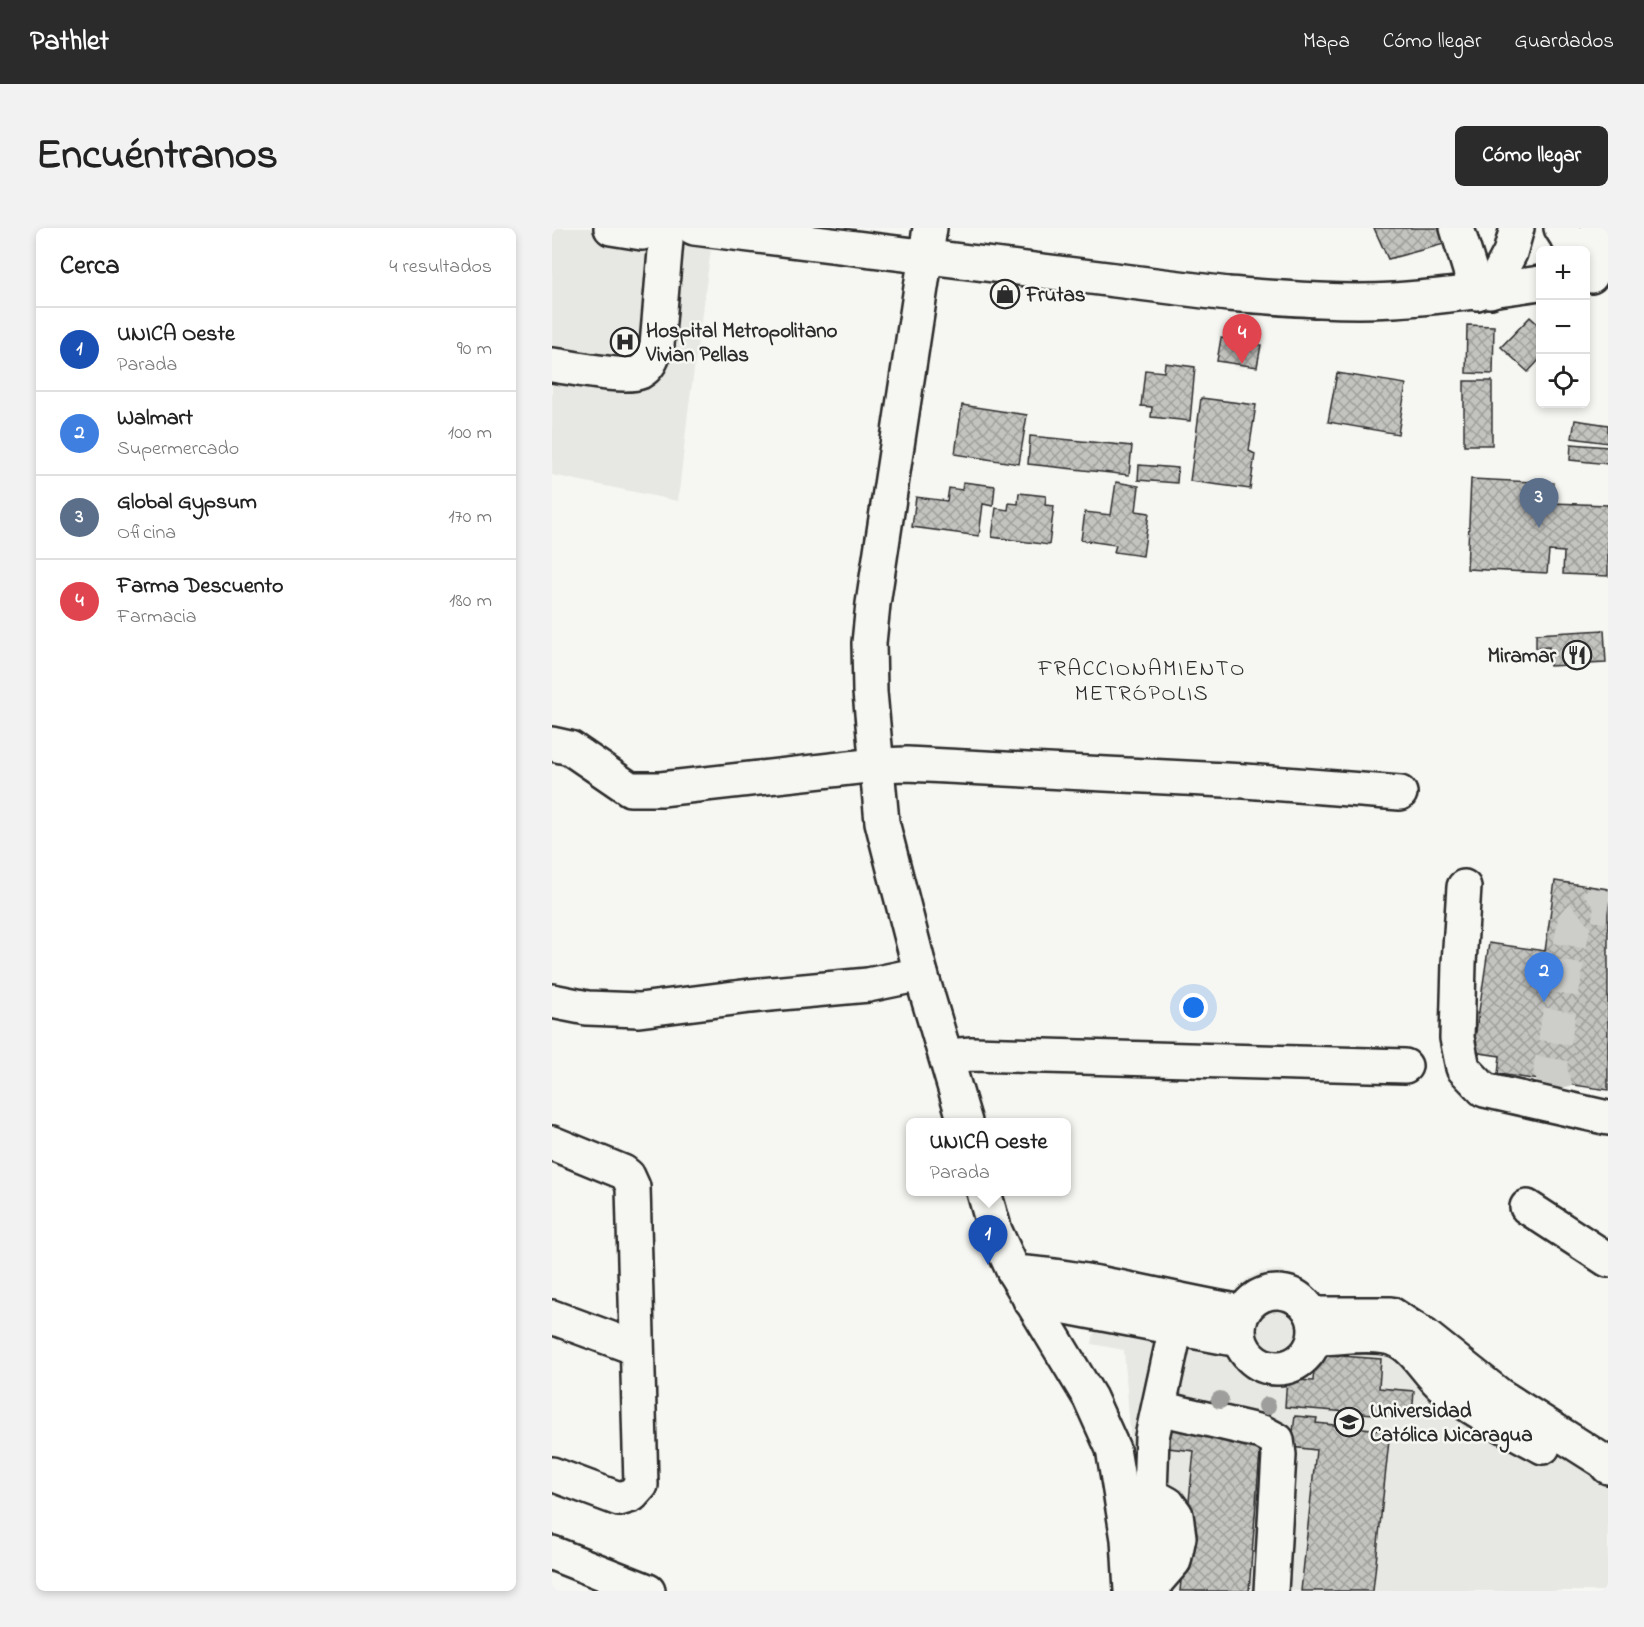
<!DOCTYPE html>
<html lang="es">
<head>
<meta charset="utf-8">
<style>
	:root { --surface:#fff; --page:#f2f2f2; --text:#222; --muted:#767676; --line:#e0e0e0; --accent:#2b2b2b }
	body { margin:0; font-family:"Indie Flower",sans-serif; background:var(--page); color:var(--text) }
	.controls { position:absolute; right:18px; top:18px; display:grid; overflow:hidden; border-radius:9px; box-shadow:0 3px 9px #0003 }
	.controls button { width:54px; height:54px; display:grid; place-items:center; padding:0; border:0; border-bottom:2px solid var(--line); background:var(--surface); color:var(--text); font:30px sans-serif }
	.you { position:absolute; left:642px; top:780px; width:21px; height:21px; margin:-15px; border:4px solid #fff; border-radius:50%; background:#1a73e8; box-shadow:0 0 0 9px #1a73e833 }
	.badge { display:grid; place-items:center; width:39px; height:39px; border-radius:50%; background:var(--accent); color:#fff; font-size:20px; font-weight:700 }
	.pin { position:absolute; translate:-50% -50px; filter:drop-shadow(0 2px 3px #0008) }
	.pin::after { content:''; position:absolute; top:32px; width:21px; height:18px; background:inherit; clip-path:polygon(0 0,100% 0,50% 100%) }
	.popup { position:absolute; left:354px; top:890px; width:165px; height:78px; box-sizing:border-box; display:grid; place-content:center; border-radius:9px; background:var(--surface); filter:drop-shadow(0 2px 4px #0005); font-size:20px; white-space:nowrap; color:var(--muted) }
	.popup b { font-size:22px; color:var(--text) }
	.popup::after { content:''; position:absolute; left:50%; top:100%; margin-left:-12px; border:12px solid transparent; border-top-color:var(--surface) }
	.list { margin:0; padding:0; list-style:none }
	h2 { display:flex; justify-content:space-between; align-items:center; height:78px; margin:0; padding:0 24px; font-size:26px }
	h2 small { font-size:20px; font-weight:400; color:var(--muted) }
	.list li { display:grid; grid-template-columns:39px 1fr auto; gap:18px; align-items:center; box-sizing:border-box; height:84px; padding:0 24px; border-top:2px solid var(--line) }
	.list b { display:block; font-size:22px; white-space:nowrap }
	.list p { margin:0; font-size:20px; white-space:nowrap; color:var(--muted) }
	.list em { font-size:20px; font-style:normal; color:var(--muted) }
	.icon { flex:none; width:33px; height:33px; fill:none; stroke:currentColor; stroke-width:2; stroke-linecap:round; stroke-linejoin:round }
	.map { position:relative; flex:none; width:1056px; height:1363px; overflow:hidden; border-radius:9px }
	header { display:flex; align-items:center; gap:36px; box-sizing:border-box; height:84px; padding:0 30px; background:var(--accent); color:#fff }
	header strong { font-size:28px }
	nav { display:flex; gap:33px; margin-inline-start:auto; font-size:21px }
	.intro { display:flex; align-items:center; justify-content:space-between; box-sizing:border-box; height:144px; padding:0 36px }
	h1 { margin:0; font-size:42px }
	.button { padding:15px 27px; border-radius:9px; background:var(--accent); color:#fff; font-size:21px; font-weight:700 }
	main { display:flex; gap:36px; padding:0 36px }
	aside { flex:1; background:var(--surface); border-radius:9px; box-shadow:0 3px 9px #0003 }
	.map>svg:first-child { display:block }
</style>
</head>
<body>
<header>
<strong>Pathlet</strong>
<nav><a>Mapa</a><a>Cómo llegar</a><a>Guardados</a></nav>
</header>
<div class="intro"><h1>Encuéntranos</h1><a class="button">Cómo llegar</a></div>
<main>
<aside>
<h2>Cerca<small>4 resultados</small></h2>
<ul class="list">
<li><span class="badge" style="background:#1a4fb4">1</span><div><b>UNICA Oeste</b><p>Parada</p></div><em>90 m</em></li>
<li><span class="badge" style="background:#3f7fe0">2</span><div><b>Walmart</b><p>Supermercado</p></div><em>100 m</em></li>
<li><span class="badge" style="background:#5c6f8a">3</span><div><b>Global Gypsum</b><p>Oficina</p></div><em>170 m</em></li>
<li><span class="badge" style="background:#e0444e">4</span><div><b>Farma Descuento</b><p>Farmacia</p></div><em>180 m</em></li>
</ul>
</aside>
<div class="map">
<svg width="1056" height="1363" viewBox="0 0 1056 1363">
	<defs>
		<pattern id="building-cross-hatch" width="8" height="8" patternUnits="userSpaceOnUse" patternTransform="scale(1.5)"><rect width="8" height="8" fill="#c3c3c0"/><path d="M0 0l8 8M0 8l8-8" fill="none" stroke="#9f9f9c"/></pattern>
	</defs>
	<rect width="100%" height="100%" fill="#f6f6f2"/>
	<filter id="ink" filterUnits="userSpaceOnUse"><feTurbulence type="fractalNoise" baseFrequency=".0167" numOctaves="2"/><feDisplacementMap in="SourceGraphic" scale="12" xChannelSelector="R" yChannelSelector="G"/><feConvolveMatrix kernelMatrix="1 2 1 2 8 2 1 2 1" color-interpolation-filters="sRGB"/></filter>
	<g filter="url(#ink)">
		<g fill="#e7e7e3">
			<polygon points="0,0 162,0 136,184 126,273 0,247"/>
			<polygon points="554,1040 682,1063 695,1051 708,1044 728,1042 747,1049 763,1066 838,1073 882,1107 1056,1218 1056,1363 590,1363 572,1122 540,1116"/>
		</g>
		<g fill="url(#building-cross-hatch)" stroke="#2b2b2b" stroke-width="1.5">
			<polygon points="822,0 888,0 892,16 836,31"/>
			<polygon points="978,89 988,98 988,131 976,144 949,119"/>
			<polygon points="915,97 942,98 941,146 914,145"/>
			<polygon points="669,110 709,117 705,139 665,133"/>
			<polygon points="613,135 643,139 638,193 599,189 600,179 589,178 593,142 612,144"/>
			<polygon points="785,145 854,156 846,206 776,194"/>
			<rect x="912" y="153" width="28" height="64"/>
			<polygon points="649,170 704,177 697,223 703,226 698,261 638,253"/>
			<polygon points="410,177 475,187 467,236 403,226"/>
			<polygon points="1023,192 1056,197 1056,215 1020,210"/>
			<polygon points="478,208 580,218 577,247 476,236"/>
			<polygon points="1019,216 1056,219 1056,236 1018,232"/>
			<polygon points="587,237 626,240 625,255 586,252"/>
			<polygon points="919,251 1001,255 1000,275 1056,277 1056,348 1011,346 1012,324 997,323 995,345 915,341"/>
			<polygon points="411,254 443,258 441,278 431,276 427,308 360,299 364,269 395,273 397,260 410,262"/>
			<polygon points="564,254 587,258 584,283 597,285 591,328 562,324 564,317 529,312 533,284 559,287"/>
			<polygon points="467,265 494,268 493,277 502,278 497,317 440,309 444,280 456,282 457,275 466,276"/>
			<polygon points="1052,402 1054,435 998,438 997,419 984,420 984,406"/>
			<polygon points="1003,653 1056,661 1056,862 946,846 948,828 921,824 937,715 993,723"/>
			<polygon points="763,1126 829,1131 827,1160 862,1163 860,1189 733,1179 735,1148 742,1148 742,1152 761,1153"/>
			<polygon points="743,1188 765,1190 764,1195 838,1203 821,1363 749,1363 764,1222 739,1219"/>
			<polygon points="622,1190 709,1212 697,1363 628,1363 642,1223 616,1220"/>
		</g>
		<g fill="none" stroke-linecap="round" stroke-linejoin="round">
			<polyline stroke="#cdcdca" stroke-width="33" stroke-dasharray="33 16" stroke-linecap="butt" points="1005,862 998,841 1022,694 1042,677 1056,679"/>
			<g stroke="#2b2b2b" stroke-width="38">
				<g id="minor">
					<polyline points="59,0 90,5 109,0"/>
					<path d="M 142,0 L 676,66 C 731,70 786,75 842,72 C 891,69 940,62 988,55"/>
					<polyline points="378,0 321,376 317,415 318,464 330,594 369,746 413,894"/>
					<polyline points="905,0 925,65"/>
					<path d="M 0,137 C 19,139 72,151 88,144 C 99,138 101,127 105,117 L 115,0"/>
					<polyline points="0,516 18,520 78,561 109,561 324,537 355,536 693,553 848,565"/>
					<polyline points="912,659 907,735 905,810 911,840 932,862 1056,890"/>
					<polyline points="0,773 35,780 87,782 198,768 316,757 369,746"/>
					<polyline points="395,828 420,826 853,838"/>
					<polyline points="0,915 71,944 76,948 81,959 89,1257 80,1267 67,1271 0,1246"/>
					<polyline points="432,964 443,1003 462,1044 538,1170 561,1221 576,1311 579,1363"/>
					<polyline points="975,979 1056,1032"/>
					<path d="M 462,1044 C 539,1049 614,1071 690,1084"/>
					<circle cx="725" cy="1102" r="38"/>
					<polyline points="478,1072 687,1112"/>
					<polyline points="760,1086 839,1086 873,1108 947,1167 1051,1233 1056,1239"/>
					<polyline points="0,1089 84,1120"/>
					<path d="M 763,1110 C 785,1110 821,1104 842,1111 C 863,1118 875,1145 892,1159 C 921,1183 958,1201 991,1219"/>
					<polyline points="607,1180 710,1204 725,1212 727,1227 719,1363"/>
					<polyline points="598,1266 616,1276 624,1287 627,1309 622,1333 602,1356"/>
					<polyline points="0,1325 96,1363"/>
					<polyline points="602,1363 598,1266 600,1209 624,1099"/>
				</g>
			</g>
			<g stroke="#2b2b2b" stroke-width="38">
				<g id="highway">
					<polyline points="1009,0 1023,22"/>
					<polyline points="1039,48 1048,9 1045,0"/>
					<polyline points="938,63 958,25 965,0"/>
				</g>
			</g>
			<use href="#minor" stroke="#f6f6f2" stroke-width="33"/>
			<use href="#highway" stroke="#f6f6f2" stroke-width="33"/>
		</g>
		<g fill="#9e9e9c">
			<circle cx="668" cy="1172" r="9"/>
			<circle cx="715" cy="1178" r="9"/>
		</g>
	</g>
	<defs>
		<g id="shop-ring" transform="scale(1.5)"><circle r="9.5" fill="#f6f6f2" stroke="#2b2b2b" stroke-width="1.5"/><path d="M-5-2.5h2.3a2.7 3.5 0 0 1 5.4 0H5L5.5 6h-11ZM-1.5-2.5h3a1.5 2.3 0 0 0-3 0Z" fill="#2b2b2b"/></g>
		<g id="hospital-ring" transform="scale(1.5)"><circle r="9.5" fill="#f6f6f2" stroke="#2b2b2b" stroke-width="1.5"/><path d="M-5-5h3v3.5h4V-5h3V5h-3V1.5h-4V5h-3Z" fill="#2b2b2b"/></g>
		<g id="restaurant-ring" transform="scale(1.5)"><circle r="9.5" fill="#f6f6f2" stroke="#2b2b2b" stroke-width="1.5"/><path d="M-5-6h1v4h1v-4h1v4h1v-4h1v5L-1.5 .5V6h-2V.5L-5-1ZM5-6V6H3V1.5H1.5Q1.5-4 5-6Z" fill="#2b2b2b"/></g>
		<g id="university-ring" transform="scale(1.5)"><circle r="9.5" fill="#f6f6f2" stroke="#2b2b2b" stroke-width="1.5"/><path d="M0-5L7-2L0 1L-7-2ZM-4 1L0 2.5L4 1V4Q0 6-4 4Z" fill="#2b2b2b"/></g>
	</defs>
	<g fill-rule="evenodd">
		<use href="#shop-ring" x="453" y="66"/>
		<use href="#hospital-ring" x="73" y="114"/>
		<use href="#restaurant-ring" x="1025" y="427"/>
		<use href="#university-ring" x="797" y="1194"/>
	</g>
	<g text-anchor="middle" stroke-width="5" stroke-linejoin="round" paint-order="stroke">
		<g font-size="21" font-weight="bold" fill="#2b2b2b" stroke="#f6f6f2" text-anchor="start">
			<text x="474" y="73">Frutas</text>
			<text x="94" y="109">Hospital Metropolitano<tspan x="94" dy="24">Vivian Pellas</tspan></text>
			<text x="1004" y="434" text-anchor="end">Miramar</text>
			<text x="818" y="1189">Universidad<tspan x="818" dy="24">Católica Nicaragua</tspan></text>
		</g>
		<g font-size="22" letter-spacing="1.5" fill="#2b2b2b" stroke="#f6f6f2">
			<text x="590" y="447">FRACCIONAMIENTO<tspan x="590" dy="25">METRÓPOLIS</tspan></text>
		</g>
	</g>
</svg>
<div class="controls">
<button>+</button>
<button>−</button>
<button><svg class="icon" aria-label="locate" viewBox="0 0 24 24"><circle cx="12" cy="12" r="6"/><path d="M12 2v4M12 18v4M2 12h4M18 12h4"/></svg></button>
</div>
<div class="you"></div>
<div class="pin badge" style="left:436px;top:1037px;background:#1a4fb4">1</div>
<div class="popup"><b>UNICA Oeste</b>Parada</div>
<div class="pin badge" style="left:992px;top:774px;background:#3f7fe0">2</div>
<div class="pin badge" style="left:987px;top:300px;background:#5c6f8a">3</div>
<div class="pin badge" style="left:690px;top:136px;background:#e0444e">4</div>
</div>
</main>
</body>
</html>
